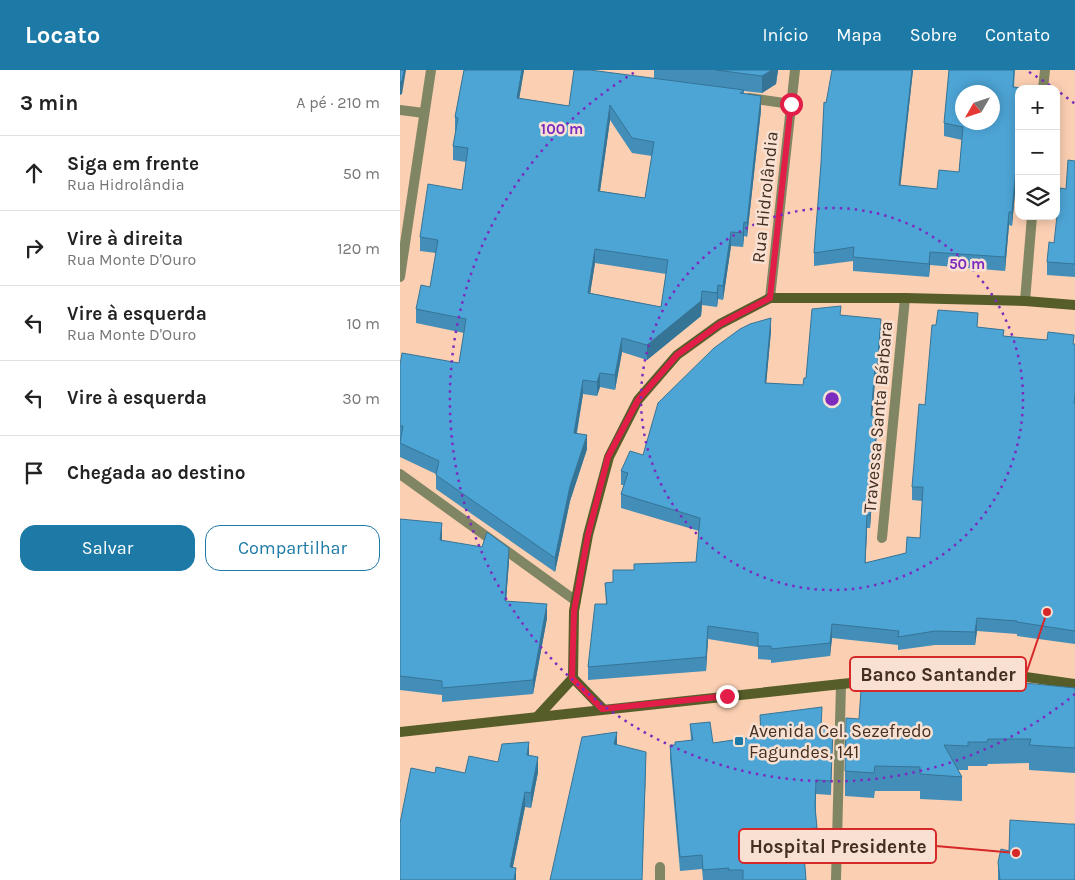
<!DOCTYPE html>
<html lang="pt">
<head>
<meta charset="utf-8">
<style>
	:root { --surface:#fff; --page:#f2f2f2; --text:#222; --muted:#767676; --line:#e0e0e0; --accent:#1d7aa7 }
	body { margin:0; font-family:Karla,sans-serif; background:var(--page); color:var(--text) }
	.controls { position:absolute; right:15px; top:15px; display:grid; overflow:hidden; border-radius:10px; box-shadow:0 2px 12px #0003 }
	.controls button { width:45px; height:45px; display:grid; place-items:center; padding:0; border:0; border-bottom:1px solid var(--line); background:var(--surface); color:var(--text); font:25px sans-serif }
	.compass { position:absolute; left:555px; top:15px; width:45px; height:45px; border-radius:50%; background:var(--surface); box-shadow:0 2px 12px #0003; rotate:231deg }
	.stop { position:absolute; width:15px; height:15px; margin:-11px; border:4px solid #e11d48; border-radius:50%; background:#fff }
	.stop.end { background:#e11d48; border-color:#fff; box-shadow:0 1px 5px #0008 }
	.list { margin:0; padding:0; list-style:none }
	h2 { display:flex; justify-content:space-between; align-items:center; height:65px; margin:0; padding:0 20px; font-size:21px }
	h2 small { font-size:16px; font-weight:400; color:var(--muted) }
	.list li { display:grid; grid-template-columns:32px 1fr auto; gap:15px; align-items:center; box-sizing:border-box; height:75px; padding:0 20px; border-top:1px solid var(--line) }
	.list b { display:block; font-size:19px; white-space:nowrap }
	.list p { margin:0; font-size:16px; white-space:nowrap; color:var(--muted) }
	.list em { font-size:16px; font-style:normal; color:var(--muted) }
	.actions { display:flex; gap:10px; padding:15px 20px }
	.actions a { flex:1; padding:11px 0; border:1px solid var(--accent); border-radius:15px; text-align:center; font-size:18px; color:var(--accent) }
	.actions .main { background:var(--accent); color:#fff }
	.icon { flex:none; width:28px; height:28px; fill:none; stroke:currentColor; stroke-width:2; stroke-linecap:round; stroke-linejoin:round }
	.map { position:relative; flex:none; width:675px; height:810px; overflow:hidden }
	header { display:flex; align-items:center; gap:30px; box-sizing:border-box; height:70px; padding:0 25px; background:var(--accent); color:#fff }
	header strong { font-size:24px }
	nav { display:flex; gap:28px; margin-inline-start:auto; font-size:18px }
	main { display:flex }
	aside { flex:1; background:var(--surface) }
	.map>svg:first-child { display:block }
</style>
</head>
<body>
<header>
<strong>Locato</strong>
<nav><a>Início</a><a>Mapa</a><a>Sobre</a><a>Contato</a></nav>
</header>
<main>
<aside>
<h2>3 min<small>A pé · 210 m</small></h2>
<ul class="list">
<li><svg class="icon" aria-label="ahead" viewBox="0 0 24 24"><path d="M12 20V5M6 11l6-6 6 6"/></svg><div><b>Siga em frente</b><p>Rua Hidrolândia</p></div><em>50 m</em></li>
<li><svg class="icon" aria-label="right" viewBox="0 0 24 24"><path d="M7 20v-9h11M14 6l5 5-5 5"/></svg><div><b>Vire à direita</b><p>Rua Monte D'Ouro</p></div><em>120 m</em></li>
<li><svg class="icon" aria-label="left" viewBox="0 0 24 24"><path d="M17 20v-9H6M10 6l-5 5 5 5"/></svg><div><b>Vire à esquerda</b><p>Rua Monte D'Ouro</p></div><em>10 m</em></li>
<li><svg class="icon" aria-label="left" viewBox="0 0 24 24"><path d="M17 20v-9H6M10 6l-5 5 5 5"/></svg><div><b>Vire à esquerda</b></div><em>30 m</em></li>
<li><svg class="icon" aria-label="arrive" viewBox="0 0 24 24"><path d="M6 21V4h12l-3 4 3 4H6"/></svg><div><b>Chegada ao destino</b></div></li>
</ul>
<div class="actions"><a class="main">Salvar</a><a>Compartilhar</a></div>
</aside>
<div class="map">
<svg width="675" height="810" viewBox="0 0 675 810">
	<rect width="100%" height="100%" fill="#fbcfb2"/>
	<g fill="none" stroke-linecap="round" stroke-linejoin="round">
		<g stroke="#808663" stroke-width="10">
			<polyline points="643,19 645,0"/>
			<polyline points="349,28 391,34"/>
			<polyline points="0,40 24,43"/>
			<polyline points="0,207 31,0"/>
			<polyline points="370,228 395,0"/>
			<polyline points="625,231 632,146"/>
			<polyline points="0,404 176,531"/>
			<polyline points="482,468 505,228"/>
			<polyline points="260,810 260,797"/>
			<polyline points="436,810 441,614"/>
		</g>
		<g stroke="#565d29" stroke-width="10">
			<polyline points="173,608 203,639"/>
			<polyline points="138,646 173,608 174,541 188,465 209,387 238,330 277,285 320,254 370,228 505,228 625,231 675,235"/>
			<polyline points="0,662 552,602 592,602 675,614"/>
		</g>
	</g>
	<g fill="#428eb8" fill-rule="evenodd">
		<path d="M 64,0 L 124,0 L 119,28 L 169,36 L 254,8 L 254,0 L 378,0 L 376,14 L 362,23 L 344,21 L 344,24 L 361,40 L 347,167 L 344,166 L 343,177 L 331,176 L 323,230 L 318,229 L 317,237 L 302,235 L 301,246 L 247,290 L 222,282 L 215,320 L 200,317 L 197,326 L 183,324 L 177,363 L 187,379 L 170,431 L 155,502 L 36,419 L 36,404 L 0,387 L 0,295 L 59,293 L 64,263 L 16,253 L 16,239 L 30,217 L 36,183 L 20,181 L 20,167 L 62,120 L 66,92 L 53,90 L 53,76 L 56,62 L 55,62 L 55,47 ZM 210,50 L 232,83 L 252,86 L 245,128 L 200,121 ZM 195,193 L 266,204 L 261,237 L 190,223 Z"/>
		<polygon points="513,0 500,116 537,119 559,102 562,70 544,66 544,53 549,0 615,0 614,17 619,19 619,78 612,156 609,155 605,201 530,195 529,207 453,201 453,191 414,196 414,183 426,33"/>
		<polygon points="675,91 675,207 647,205 647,192 654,173 666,119"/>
		<polygon points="441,245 481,262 477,311 475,311 472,346 477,360 470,458 467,458 465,493 506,483 520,468 522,431 512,430 512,417 525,335 578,257 604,266 675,274 675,574 617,566 617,564 577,561 575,575 535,575 498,580 498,575 432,568 430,586 371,593 371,590 358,589 358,577 308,569 306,601 188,610 188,597 206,534 205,513 213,513 213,500 234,500 296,492 299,461 221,438 221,424 224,415 221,415 221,401 243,385 371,261 366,313 403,315 406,308"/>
		<polygon points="0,449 42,467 42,470 109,491 106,531 147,548 133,624 42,632 42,625 0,620"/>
		<polygon points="675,618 675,703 629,700 629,693 588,694 587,696 568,696 568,700 558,700 562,707 562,731 520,729 520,721 475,721 474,728 445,726 445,701 459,649"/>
		<polygon points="290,654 313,673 421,657 433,658 431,725 416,724 416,743 417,772 403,773 406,810 303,810 302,799 280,801 270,689 270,675 275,675 291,671"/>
		<polygon points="129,686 138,702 131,738 125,737 113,797 116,810 35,703 65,703 98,692"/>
		<polygon points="669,754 675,810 598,810 598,792 609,781"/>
	</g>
	<g fill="#367496">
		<polygon points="4,0 6,0 2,24 0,25 0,12"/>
		<polygon points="122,0 124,0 117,42 117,28"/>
		<polygon points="372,0 378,0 376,14 362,23 362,6"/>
		<polygon points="512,0 513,0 499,129 499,115"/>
		<polygon points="361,26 361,40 347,167 347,153"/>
		<polygon points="210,35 210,50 198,135 198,121"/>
		<polygon points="619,65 619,78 612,156 612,142"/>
		<polygon points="609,142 609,155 605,201 605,187"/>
		<polygon points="344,152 344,166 343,177 343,163"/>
		<polygon points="331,162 331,176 323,230 323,216"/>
		<polygon points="195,179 195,193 188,237 188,223"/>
		<polygon points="530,182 530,195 529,207 529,194"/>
		<polygon points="318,215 318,229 317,237 317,223"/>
		<polygon points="302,221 302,235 301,246 247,290 247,275"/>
		<polygon points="371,248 371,261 365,327 365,313"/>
		<polygon points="481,249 481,262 477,311 477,298"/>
		<polygon points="222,268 222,282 215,320 215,305"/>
		<polygon points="475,297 475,311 471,359 471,346"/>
		<polygon points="200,303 200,317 197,326 197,312"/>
		<polygon points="183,310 183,324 174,377 174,363"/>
		<polygon points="477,346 477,360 470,458 470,445"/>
		<polygon points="187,365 187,379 170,431 155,502 155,488 170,416"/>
		<polygon points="467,444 467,458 465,507 465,493"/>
		<polygon points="42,453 42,467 40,483 40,470"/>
		<polygon points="109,478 109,491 105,544 105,531"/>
		<polygon points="147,534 147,548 133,624 133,610"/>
		<polygon points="577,548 577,561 575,575 575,562"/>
		<polygon points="432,554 432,568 430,586 430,573"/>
		<polygon points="308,556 308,569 306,601 306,587"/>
		<polygon points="217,662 217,677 214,674"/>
		<polygon points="129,672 129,687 127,685"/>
		<polygon points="246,682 246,697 242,810"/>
		<polygon points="138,687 138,702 131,738 131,723"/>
		<polygon points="125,722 125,737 110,810 110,797"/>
		<polygon points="116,798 116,810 114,810"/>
	</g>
	<g fill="#4da5d6" stroke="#367496" fill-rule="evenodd">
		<polygon points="0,0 4,0 2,11 0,12"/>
		<path d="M 64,0 L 122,0 L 117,28 L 169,36 L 174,0 L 190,0 L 344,20 L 340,23 L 361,26 L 347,153 L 344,152 L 343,163 L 331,162 L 323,216 L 318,215 L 317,223 L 302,221 L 301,231 L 247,275 L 222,268 L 215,305 L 200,303 L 197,312 L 183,310 L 174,363 L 187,365 L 170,416 L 155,488 L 36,405 L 39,391 L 0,373 L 3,356 L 0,356 L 0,295 L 2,283 L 59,293 L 66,249 L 16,239 L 21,215 L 30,217 L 38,170 L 20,167 L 28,114 L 62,120 L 68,78 L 53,76 L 58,48 L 55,47 ZM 210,35 L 232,68 L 254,72 L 245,128 L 198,121 ZM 195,179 L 268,190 L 261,237 L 188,223 Z"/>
		<polygon points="316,0 372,0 362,6"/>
		<path d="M 432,0 L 512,0 L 499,115 L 537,119 L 539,100 L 559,102 L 563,57 L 544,53 L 549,0 L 614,0 L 613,17 L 623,18 L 623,19 L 619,19 L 619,65 L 612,142 L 609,142 L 605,187 L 530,182 L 529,194 L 453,187 L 454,177 L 414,183 L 421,93 L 424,32 L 426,33 ZM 562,22 L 592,22 L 592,52 L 562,52 Z"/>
		<polygon points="668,90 675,91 675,194 647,192 649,172 654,173 660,118 666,119"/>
		<polygon points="441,236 440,245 481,249 477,298 475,297 471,346 477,346 470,445 467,444 465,493 506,483 507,467 520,468 523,417 512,417 519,334 525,335 532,255 536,255 538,240 578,243 577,257 604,260 603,266 647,270 648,262 674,265 673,274 675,274 675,324 674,333 675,333 675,561 617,552 617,551 577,548 575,562 535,561 498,567 499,561 432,554 430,573 371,579 371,576 358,576 358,563 308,556 306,587 188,597 195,534 207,534 205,513 213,512 213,500 234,500 234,494 296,492 300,448 221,424 228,403 221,401 230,381 243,385 258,333 314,278 340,259 350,254 371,248 365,313 403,315 404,308 406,308 412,239"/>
		<polygon points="0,449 42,453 40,470 82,477 87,462 109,478 105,531 147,534 133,610 42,618 42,611 0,606"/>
		<polygon points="564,607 675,618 675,678 629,675 631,669 588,669 587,672 568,672 568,676 544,675 562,707 520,704 520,697 475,696 474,703 445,701 446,648 459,649 461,620 474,620 474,612"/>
		<polygon points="422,637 421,657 433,658 431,711 416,710 415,737 417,758 402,759 406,810 343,810 343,800 328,800 329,798 303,800 302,785 280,787 270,675 275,675 275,672 293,670 290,654 310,652 313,673 361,666 360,645"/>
		<polygon points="217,662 214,674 246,682 242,810 150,810 182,667"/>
		<polygon points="129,672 127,685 138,687 131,723 125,722 110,797 116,798 114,810 0,810 0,753 11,698 35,703 36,697 65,703 69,686 98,692 102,674"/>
		<polygon points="610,750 669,754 675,754 675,810 600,810 598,792 601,779 609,781"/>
	</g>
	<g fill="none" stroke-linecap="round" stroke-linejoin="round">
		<polyline stroke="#e11d48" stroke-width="6" points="327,626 202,639 172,608 174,541 188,465 208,387 238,330 277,285 320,254 370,228 391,34"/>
	</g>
	<g fill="none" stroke="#7b2cbf" stroke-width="2.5" stroke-dasharray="2.5 5">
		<circle cx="432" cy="329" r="191"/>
		<path d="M675 624A382 382 0 1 1 235 2M629 2A382 382 0 0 1 675 34"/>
	</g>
	<rect fill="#1d7aa7" stroke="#f8e1d3" stroke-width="2" x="334" y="666" width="10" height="10" rx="2.5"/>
	<g text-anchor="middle" stroke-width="5" stroke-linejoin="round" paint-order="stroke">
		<g font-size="18" fill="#442f20" stroke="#f8e1d3">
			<text transform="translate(365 127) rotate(-84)" y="6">Rua Hidrolândia</text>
			<text transform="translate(478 347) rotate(-85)" y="6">Travessa Santa Bárbara</text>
		</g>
		<g font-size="18" fill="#442f20" stroke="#f8e1d3" text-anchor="start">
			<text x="349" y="667">Avenida Cel. Sezefredo<tspan x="349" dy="21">Fagundes, 141</tspan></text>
		</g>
	</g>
	<circle cx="432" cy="329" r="8" fill="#7b2cbf" stroke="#f8e1d3" stroke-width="2.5"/>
	<g font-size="15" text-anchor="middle" font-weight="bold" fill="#7b2cbf" stroke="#f8e1d3" stroke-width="5" stroke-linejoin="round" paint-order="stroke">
		<text x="162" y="64">100 m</text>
		<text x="567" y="199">50 m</text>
	</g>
	<path fill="none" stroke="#d62828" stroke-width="2" d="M647 542L626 604M616 783L536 776"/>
	<g fill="#d62828" stroke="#f8e1d3" stroke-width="2">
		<circle cx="647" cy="542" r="5"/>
		<circle cx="616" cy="783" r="5"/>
	</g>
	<g fill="#f8e1d3" stroke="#d62828" stroke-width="2">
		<rect x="450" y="587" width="176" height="34" rx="5"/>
		<rect x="339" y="759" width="197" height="34" rx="5"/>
	</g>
	<g font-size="19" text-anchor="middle" font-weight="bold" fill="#442f20">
		<text x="538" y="611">Banco Santander</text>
		<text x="438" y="783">Hospital Presidente</text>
	</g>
</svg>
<div class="controls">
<button>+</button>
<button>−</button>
<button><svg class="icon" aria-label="layers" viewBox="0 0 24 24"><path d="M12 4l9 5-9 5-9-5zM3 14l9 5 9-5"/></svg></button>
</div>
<svg class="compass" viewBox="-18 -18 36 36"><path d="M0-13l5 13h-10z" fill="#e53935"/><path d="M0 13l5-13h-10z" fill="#767676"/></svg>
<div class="stop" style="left:391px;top:34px"></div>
<div class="stop end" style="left:327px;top:626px"></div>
</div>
</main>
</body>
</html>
